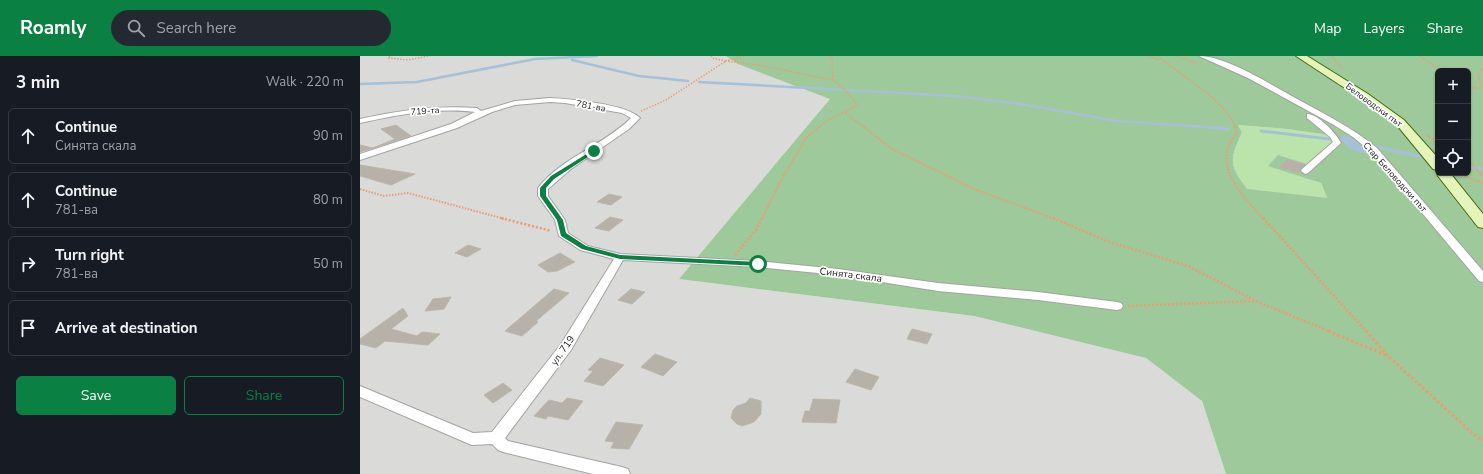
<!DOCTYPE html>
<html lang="en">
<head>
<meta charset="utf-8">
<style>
	:root { --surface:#171b24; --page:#242831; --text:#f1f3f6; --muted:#9ea1a6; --line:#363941; --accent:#0b8043 }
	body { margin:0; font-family:"Nunito Sans",sans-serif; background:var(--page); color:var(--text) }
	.controls { position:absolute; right:12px; top:12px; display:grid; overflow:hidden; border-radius:6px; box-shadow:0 1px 3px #0004 }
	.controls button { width:36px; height:36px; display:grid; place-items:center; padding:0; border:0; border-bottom:1px solid var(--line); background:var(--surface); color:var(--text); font:20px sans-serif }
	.stop { position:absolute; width:12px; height:12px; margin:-9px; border:3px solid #0b8043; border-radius:50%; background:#fff }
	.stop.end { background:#0b8043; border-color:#fff; box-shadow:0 1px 4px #0008 }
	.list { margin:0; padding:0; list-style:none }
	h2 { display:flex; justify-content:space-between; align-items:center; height:52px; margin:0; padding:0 16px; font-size:17px }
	h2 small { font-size:13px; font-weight:400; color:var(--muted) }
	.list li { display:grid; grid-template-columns:26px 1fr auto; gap:12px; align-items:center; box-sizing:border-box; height:56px; margin:0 8px 8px; padding:0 8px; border:1px solid var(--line); border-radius:6px }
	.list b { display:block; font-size:15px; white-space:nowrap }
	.list p { margin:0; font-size:13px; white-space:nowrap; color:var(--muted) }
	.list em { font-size:13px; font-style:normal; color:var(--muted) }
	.actions { display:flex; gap:8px; padding:12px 16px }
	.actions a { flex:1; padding:9px 0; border:1px solid var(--accent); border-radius:6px; text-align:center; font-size:14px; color:var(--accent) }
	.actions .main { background:var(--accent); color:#fff }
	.icon { flex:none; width:22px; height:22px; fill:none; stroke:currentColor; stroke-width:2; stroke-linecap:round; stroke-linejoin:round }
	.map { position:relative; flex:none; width:1123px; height:418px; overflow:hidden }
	header { display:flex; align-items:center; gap:24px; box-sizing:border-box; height:56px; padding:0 20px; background:var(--accent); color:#fff }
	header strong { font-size:19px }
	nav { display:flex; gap:22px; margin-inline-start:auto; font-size:14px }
	.search { width:280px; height:36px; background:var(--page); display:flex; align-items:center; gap:10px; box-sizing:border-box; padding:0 14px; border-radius:22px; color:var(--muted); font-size:15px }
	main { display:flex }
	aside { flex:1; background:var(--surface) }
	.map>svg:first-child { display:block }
</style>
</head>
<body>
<header>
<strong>Roamly</strong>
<div class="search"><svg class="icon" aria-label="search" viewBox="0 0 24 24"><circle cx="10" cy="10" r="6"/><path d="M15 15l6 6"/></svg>Search here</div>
<nav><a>Map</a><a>Layers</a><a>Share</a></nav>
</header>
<main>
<aside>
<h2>3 min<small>Walk · 220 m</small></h2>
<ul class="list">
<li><svg class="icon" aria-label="ahead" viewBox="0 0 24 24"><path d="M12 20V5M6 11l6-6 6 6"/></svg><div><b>Continue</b><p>Синята скала</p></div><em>90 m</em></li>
<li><svg class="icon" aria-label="ahead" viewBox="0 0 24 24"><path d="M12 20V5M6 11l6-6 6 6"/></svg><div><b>Continue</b><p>781-ва</p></div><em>80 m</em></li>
<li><svg class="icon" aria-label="right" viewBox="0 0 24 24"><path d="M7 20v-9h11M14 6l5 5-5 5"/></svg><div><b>Turn right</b><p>781-ва</p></div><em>50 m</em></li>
<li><svg class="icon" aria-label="arrive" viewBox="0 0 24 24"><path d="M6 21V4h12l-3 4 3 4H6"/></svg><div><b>Arrive at destination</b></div></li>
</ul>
<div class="actions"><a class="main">Save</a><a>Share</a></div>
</aside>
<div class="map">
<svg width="1123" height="418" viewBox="0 0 1123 418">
	<rect width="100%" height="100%" fill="#edece3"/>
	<polygon fill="#dadad9" points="0,0 366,0 378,8 471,42 319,223 614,260 786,302 842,345 866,418 0,418"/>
	<path fill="#bbe4ac" d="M 878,69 L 927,73 L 970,79 L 973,87 L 949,109 L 909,109 L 961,127 L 967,143 L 887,134 C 868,108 870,104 882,76 Z"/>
	<path fill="#9ec99a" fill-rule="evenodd" d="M 366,0 L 1123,0 L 1123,418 L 866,418 L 842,345 L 786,302 L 614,260 L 319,223 L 470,43 L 378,8 ZM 1078,15 L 1108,15 L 1108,117 L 1078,117 ZM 878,69 L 927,73 L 970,79 L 973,87 L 949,109 L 918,99 L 908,110 L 961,127 L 967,142 L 887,133 C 868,108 870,104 882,76 Z"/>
	<path fill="#a6c1d7" d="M 988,79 L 1012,99 C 1000,97 984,94 981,81 Z"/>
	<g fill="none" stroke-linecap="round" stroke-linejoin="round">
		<g stroke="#a6c1d7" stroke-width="2.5">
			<polyline points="212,4 279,20 328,25"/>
			<polyline points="339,26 596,40 654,47 757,65 861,72"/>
			<polyline points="0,28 57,26 175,3 237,0"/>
		</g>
		<g stroke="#a6c1d7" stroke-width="3">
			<polyline points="847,71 869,73"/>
			<polyline points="901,75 986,85"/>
			<polyline points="994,86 1078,104"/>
			<polyline points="1108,110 1123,113"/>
		</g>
	</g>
	<g fill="#b6b2a9" stroke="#bdb6a6">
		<polygon points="36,69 51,80 0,96 0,89 13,92 35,83 21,73"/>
		<polygon points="927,103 945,108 941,112 939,117 919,111"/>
		<polygon points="0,109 55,118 31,129 0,120"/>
		<polygon points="249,138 262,141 251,149 237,146"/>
		<polygon points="250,161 263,164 249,175 235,172"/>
		<polygon points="108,189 121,193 107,201 95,197"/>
		<polygon points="200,197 215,206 197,215 188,216 178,209"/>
		<polygon points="194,233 209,237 176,265 178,266 162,280 145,275"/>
		<polygon points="271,233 285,236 272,248 258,244"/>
		<polygon points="91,241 84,253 65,255 73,243"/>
		<polygon points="43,252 48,260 31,273 57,280 62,276 80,278 68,289 25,285 16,292 0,288 0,283"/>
		<polygon points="552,273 572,278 567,288 547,283"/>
		<polygon points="295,298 317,306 303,320 281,311"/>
		<polygon points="240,302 264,309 243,330 224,325 233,315 228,314"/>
		<polygon points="495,313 519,321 511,334 486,326"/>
		<polygon points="143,327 152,334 133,347 124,339"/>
		<polygon points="207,342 223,345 208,364 188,360 186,363 174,360 189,344 202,347"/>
		<polygon points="390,342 401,345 401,358 394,366 382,370 377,368 371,362 373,354 377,350 386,347"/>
		<polygon points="453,343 480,344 476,367 442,366 445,355 450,355"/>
		<polygon points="256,366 283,369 269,393 251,392 254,386 245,385"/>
	</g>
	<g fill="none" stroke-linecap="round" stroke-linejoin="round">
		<g stroke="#a3a3a3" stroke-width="2">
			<g id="street">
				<path d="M 839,0 C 867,0 913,30 939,44 C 966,59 993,72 1017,92 L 1123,215 L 1123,226 L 1119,225 L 1011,96 L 993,81 L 974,69 L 888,22 Z"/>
				<path d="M 190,42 C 210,43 267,48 280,62 L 269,73 L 211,113 L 188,133 L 188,140 L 205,164 L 208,177 L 228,190 L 260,198 L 398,205 L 478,213 L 578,227 L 678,236 L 757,246 L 761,247 L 763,250 L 761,253 L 757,254 L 678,244 L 578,235 L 478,219 L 398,211 L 263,204 L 211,294 L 145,382 L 148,385 L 262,411 L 268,413 L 270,418 L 233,418 L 143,396 L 138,394 L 132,388 L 112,389 L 107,387 L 0,341 L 0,330 L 113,377 L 132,376 L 201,288 L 254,203 L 220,194 L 199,180 L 195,164 L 178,140 L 178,132 C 201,102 244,89 271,62 L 262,57 L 205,47 L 190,46 L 155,49 L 132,56 L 97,72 L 0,104 L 0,98 L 91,68 L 115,56 C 77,51 36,59 0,67 L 0,63 C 39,54 77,49 117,52 L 121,55 L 155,45 Z"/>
				<path d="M 947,58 C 957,57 977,78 981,87 L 948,117 L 945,118 L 941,115 L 942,113 L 973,86 L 970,81 L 947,62 Z"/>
			</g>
		</g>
		<g stroke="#4a6a0d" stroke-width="2">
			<g id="secondary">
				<polygon points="936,0 947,0 1008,38 1044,64 1078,102 1078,114 1073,113 1036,68 1000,42"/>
				<polygon points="1078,115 1078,117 1090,117 1123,158 1123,172 1118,171 1078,120 1077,117"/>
			</g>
		</g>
		<g stroke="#ee9b72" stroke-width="1.5" stroke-dasharray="1.5 1.5" stroke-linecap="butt">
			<polyline points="30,0 28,2 48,4 68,0"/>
			<polyline points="384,0 366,5 398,9 473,24 482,31 498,49 467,65 458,72"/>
			<polyline points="469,0 472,2 473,24"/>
			<polyline points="789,0 800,4"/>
			<path d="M 798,0 C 821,20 864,43 876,72"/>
			<polyline points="815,0 838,7"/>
			<polyline points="972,0 982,13"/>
			<polyline points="1060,0 1082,15"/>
			<polyline points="1108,29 1118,33 1121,30 1118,19 1123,11"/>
			<polyline points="281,55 306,44 366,5 352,2 351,0"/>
			<polyline points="485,57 505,72"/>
		</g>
		<g stroke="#ee9b72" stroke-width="2" stroke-dasharray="1.5 1.5" stroke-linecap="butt">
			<polyline points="504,71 532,93 614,133 695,163"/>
			<path d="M 875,71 L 877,76 C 874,82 868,89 867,96 C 862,121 888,146 904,163"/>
			<polyline points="1067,79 1078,88"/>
			<polyline points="1108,106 1113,109 1123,121"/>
			<polyline points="1099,118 1123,127"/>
			<polyline points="0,133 24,140 48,137 145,163"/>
			<polyline points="402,163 419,128 446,82 459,71"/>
		</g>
		<g stroke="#ee9b72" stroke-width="2.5" stroke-dasharray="2 2" stroke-linecap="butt">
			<polyline points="141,162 191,175"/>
			<polyline points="693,162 749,186 828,210 896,245 971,276"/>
			<polyline points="903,162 1007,276"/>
			<polyline points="375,199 396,174 402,162"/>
			<polyline points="768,250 895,245"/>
		</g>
		<g stroke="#ee9b72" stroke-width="3" stroke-dasharray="2.5 2.5" stroke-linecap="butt">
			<polyline points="968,275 1028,300"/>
			<polyline points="1006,275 1028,300 1110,375 1123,385"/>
		</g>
		<use href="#street" fill="#fff" fill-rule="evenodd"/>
		<use href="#secondary" fill="#e4f4ba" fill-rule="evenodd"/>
	</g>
	<polygon fill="#0b8043" points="233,94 237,95 194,123 186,132 186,140 203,164 206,177 226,190 260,199 398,206 400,207 400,210 260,203 222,193 201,180 197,164 180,140 180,132 191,120"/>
	<g text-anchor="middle" stroke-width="3.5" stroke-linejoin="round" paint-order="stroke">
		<g font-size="9" fill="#1c1c1c" stroke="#fff">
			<text transform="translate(1014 49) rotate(36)" y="3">Беловодски път</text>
			<text transform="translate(231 50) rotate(10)" y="3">781-ва</text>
			<text transform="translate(65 55) rotate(-4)" y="3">719-та</text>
			<text transform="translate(1035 121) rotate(48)" y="3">Стар Беловодски път</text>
		</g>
		<g font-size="10" fill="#1c1c1c" stroke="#fff">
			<text transform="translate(491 218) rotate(7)" y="4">Синята скала</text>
			<text transform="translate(202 294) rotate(-55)" y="4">ул. 719</text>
		</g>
	</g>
</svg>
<div class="controls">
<button>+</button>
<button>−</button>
<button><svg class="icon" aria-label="locate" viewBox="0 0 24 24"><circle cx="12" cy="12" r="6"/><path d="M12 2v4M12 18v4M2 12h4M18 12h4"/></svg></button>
</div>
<div class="stop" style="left:398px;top:208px"></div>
<div class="stop end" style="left:234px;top:95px"></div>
</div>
</main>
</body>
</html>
